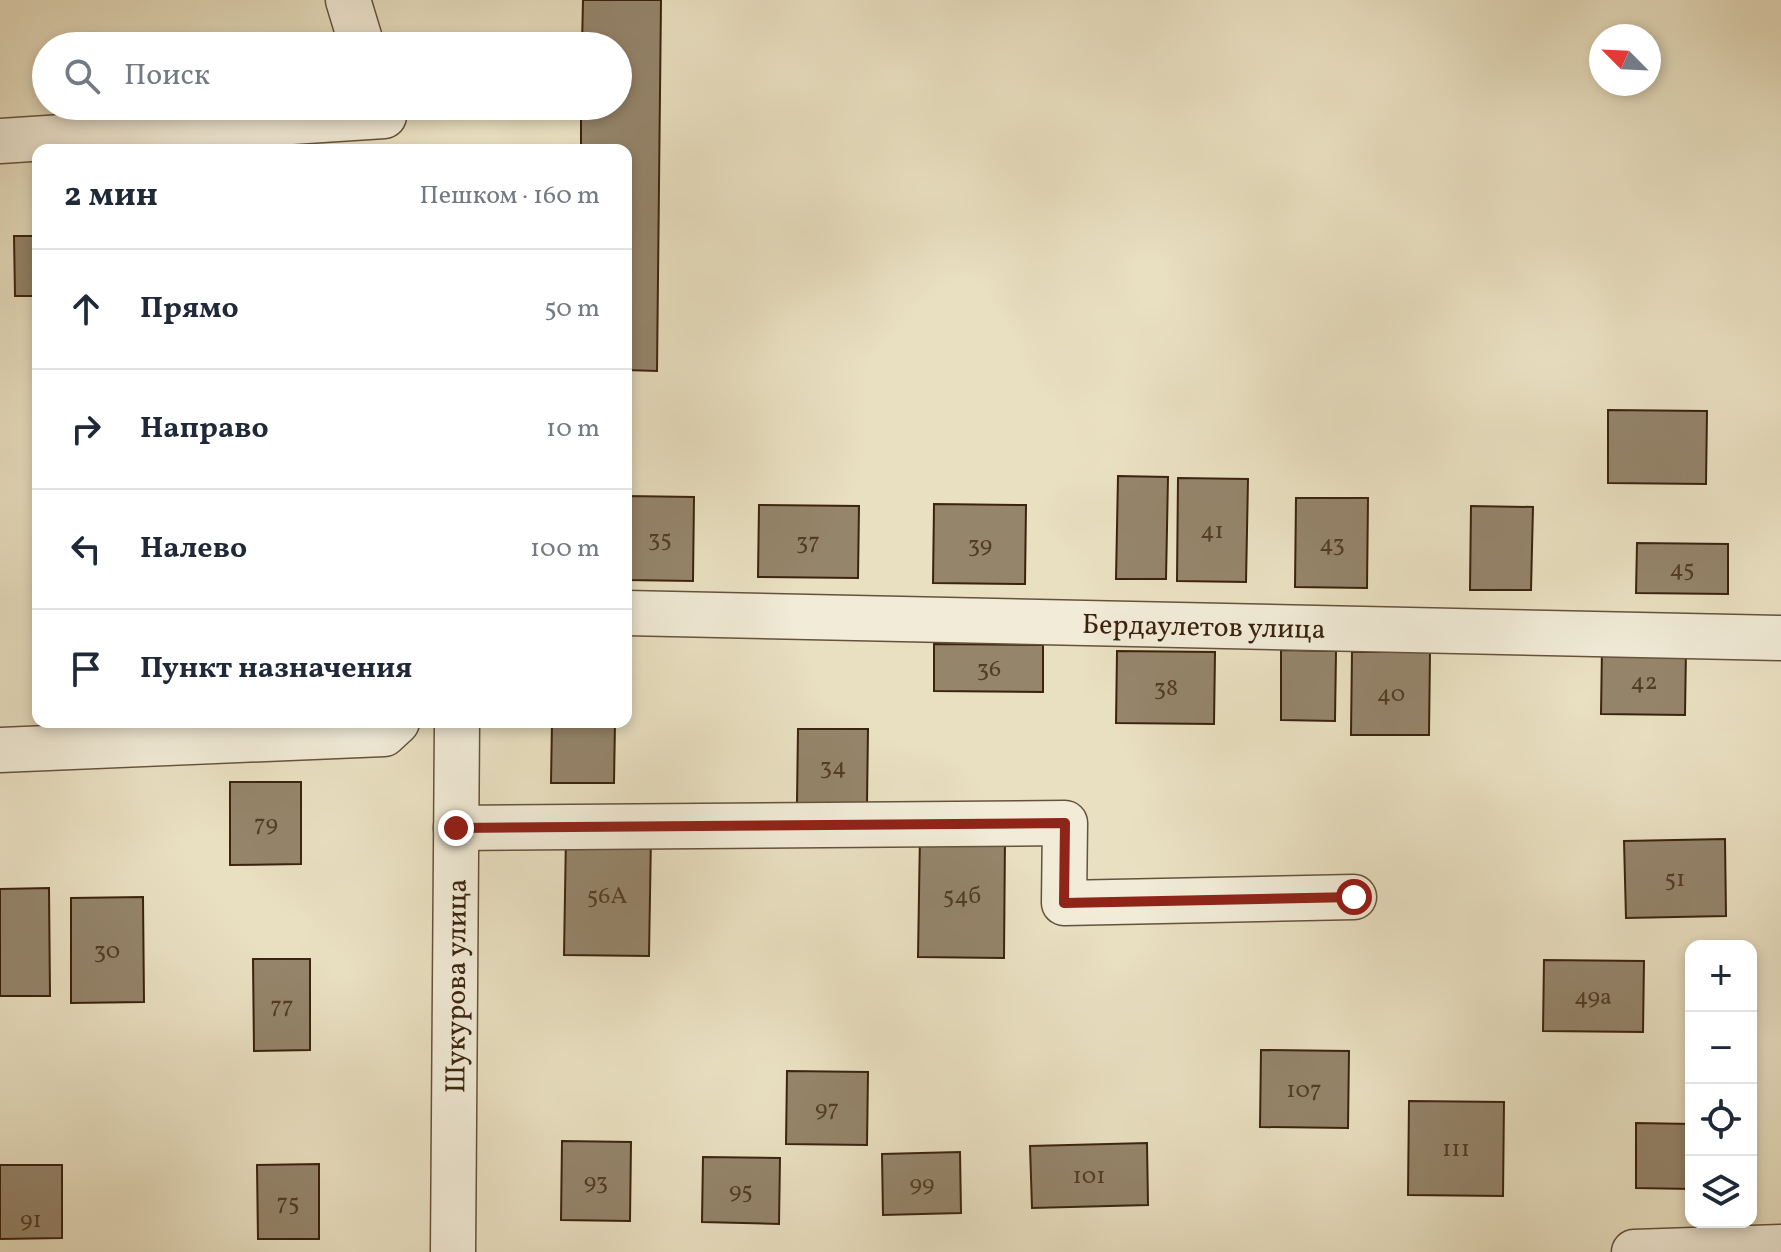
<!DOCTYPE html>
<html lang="ru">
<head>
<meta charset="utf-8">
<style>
	:root { --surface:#fff; --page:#f2f2f3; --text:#1f2937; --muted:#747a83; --line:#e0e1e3 }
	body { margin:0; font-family:Vollkorn,serif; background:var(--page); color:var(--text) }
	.controls { position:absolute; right:24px; bottom:24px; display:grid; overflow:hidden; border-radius:16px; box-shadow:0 4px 12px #0003 }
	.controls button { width:72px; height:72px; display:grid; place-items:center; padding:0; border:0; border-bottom:2px solid var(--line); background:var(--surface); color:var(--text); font:40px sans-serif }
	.compass { position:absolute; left:1589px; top:24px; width:72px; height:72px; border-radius:50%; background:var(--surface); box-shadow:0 4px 12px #0003; rotate:294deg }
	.stop { position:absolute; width:24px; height:24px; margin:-18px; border:6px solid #8f2418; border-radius:50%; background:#fff }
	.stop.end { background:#8f2418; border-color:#fff; box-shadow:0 2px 8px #0008 }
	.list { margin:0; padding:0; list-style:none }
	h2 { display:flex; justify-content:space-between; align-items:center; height:104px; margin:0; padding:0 32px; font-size:34px }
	h2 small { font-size:26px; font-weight:400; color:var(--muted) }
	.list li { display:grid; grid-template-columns:52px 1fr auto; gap:24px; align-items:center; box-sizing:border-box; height:120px; padding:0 32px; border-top:2px solid var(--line) }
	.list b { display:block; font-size:30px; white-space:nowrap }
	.list em { font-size:26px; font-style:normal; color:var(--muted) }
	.icon { flex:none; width:44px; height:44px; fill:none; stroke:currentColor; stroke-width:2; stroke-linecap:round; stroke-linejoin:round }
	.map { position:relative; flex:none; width:1781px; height:1252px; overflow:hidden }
	.search { position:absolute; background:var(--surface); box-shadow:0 4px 12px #0003; left:32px; top:32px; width:600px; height:88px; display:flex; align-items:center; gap:20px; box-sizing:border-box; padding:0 28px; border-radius:44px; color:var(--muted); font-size:30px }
	.panel { position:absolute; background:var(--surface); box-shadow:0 4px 12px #0003; left:32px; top:144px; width:600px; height:584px; border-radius:16px }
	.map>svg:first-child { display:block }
</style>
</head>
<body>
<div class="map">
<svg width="1781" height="1252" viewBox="0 0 1781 1252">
	<rect width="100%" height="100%" fill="#e9e0c1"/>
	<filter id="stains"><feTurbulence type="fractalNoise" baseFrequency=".0025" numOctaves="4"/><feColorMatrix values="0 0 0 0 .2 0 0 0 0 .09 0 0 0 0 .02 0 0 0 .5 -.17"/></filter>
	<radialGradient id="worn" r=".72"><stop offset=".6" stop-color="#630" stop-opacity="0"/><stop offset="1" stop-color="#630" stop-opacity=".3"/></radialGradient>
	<g fill="#95856b" stroke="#3b230e" stroke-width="2">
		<polygon points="583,0 661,0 657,371 626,370 626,150 581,150 581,106 618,106 618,46 582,46"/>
		<polygon points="14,236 38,236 38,296 15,296"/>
		<polygon points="1608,410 1707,411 1706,484 1608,483"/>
		<polygon points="1118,476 1168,477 1166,579 1116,579"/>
		<polygon points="1178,478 1248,479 1246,582 1177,581"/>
		<polygon points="626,496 694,497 693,581 626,580"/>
		<polygon points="1296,498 1368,498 1367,588 1295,587"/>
		<polygon points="934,504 1026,505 1025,584 933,583"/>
		<polygon points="759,505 859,506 858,578 758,577"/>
		<polygon points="1471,506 1533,507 1531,590 1470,590"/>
		<polygon points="1637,543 1728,544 1728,594 1636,593"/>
		<polygon points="934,644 1043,645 1043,692 934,691"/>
		<polygon points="1602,647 1686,648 1685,715 1601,714"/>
		<polygon points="1281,650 1336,651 1335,721 1281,720"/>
		<polygon points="1117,651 1215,652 1214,724 1116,723"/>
		<polygon points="1352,652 1430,652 1429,735 1351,735"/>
		<polygon points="552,722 615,722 614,783 551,783"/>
		<polygon points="798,729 868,729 867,804 797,803"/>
		<polygon points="230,782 301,782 301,864 230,865"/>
		<polygon points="566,834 651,835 649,956 564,955"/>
		<polygon points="920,834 1005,834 1004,958 918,957"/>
		<polygon points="1725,839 1726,916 1626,918 1624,841"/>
		<polygon points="49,888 50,996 0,996 0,889"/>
		<polygon points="143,897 144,1002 71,1003 71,898"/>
		<polygon points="253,959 310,959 310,1050 254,1051"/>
		<polygon points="1544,960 1644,961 1643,1032 1543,1031"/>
		<polygon points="1261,1050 1349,1051 1348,1128 1260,1127"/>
		<polygon points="787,1071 868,1072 867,1145 786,1144"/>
		<polygon points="1409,1101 1504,1102 1503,1196 1408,1195"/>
		<polygon points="1636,1123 1691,1124 1691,1189 1636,1188"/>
		<polygon points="562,1141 631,1142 630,1221 561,1220"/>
		<polygon points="1147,1143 1148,1205 1032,1208 1030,1146"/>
		<polygon points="960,1152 961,1213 883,1215 882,1154"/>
		<polygon points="703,1157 780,1158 779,1224 702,1222"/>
		<polygon points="319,1164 319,1239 258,1239 257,1165"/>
		<polygon points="0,1165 62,1165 62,1238 0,1239"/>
	</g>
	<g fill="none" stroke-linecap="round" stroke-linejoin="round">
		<g stroke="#66523b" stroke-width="47">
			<g id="minor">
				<polyline points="348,0 362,46"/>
				<polyline points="0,141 384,116"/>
				<path id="s1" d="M 626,613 L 1781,638"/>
				<polyline points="0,750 384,734 397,722"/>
				<polyline points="456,828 1065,823 1064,903 1354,897"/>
				<path id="s2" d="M 453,1252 L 457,722"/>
				<polyline points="1634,1252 1781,1247"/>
			</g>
		</g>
		<use href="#minor" stroke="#f1ebd7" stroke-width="44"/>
	</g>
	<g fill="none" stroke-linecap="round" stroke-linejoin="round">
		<polyline stroke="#8f2418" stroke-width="10" points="456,828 1065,823 1064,903 1354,897"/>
	</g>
	<g text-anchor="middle" stroke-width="8" stroke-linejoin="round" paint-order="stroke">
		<g font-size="24" fill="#523c25">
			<text x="1212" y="538">41</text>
			<text x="660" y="546">35</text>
			<text x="808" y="549">37</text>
			<text x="1332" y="551">43</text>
			<text x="980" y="552">39</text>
			<text x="1682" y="576">45</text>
			<text x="989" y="676">36</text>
			<text x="1644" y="689">42</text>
			<text x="1166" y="695">38</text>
			<text x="1391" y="701">40</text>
			<text x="833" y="774">34</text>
			<text x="266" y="831">79</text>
			<text x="1675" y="886">51</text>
			<text x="607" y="903">56А</text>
			<text x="962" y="903">54б</text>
			<text x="107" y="958">30</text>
			<text x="1593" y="1004">49а</text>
			<text x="282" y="1013">77</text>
			<text x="1304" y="1097">107</text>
			<text x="827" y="1116">97</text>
			<text x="1456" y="1156">111</text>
			<text x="1089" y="1183">101</text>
			<text x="596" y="1189">93</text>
			<text x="922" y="1191">99</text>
			<text x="741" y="1198">95</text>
			<text x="288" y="1210">75</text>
			<text x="31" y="1227">91</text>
		</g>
		<g font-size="28" fill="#3b230e" stroke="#f1ebd7">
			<text dy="10" stroke="none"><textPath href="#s1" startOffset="578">Бердаулетов улица</textPath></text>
			<text dy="10" stroke="none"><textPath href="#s2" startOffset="266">Шукурова улица</textPath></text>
		</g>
	</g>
	<rect width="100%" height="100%" filter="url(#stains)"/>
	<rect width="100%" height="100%" fill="url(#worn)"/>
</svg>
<div class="controls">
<button>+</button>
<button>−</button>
<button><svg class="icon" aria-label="locate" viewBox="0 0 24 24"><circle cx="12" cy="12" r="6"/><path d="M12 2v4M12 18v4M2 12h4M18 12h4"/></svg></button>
<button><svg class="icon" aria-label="layers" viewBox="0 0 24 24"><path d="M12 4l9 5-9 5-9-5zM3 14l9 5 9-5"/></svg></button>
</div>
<svg class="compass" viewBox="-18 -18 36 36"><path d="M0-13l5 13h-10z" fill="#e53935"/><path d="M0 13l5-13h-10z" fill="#747a83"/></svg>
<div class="stop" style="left:1354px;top:897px"></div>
<div class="stop end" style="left:456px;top:828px"></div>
<div class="search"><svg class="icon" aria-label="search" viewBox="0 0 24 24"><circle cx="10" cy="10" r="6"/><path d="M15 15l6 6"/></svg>Поиск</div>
<section class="panel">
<h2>2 мин<small>Пешком · 160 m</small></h2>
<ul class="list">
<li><svg class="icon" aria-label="ahead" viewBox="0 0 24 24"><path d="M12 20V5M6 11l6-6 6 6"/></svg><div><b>Прямо</b></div><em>50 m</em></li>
<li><svg class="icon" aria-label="right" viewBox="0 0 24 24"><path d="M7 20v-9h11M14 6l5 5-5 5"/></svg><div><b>Направо</b></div><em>10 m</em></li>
<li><svg class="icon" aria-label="left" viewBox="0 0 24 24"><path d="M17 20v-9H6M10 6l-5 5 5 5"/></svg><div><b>Налево</b></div><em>100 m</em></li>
<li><svg class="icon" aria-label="arrive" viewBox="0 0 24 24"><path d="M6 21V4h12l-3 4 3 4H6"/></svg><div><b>Пункт назначения</b></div></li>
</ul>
</section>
</div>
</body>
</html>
